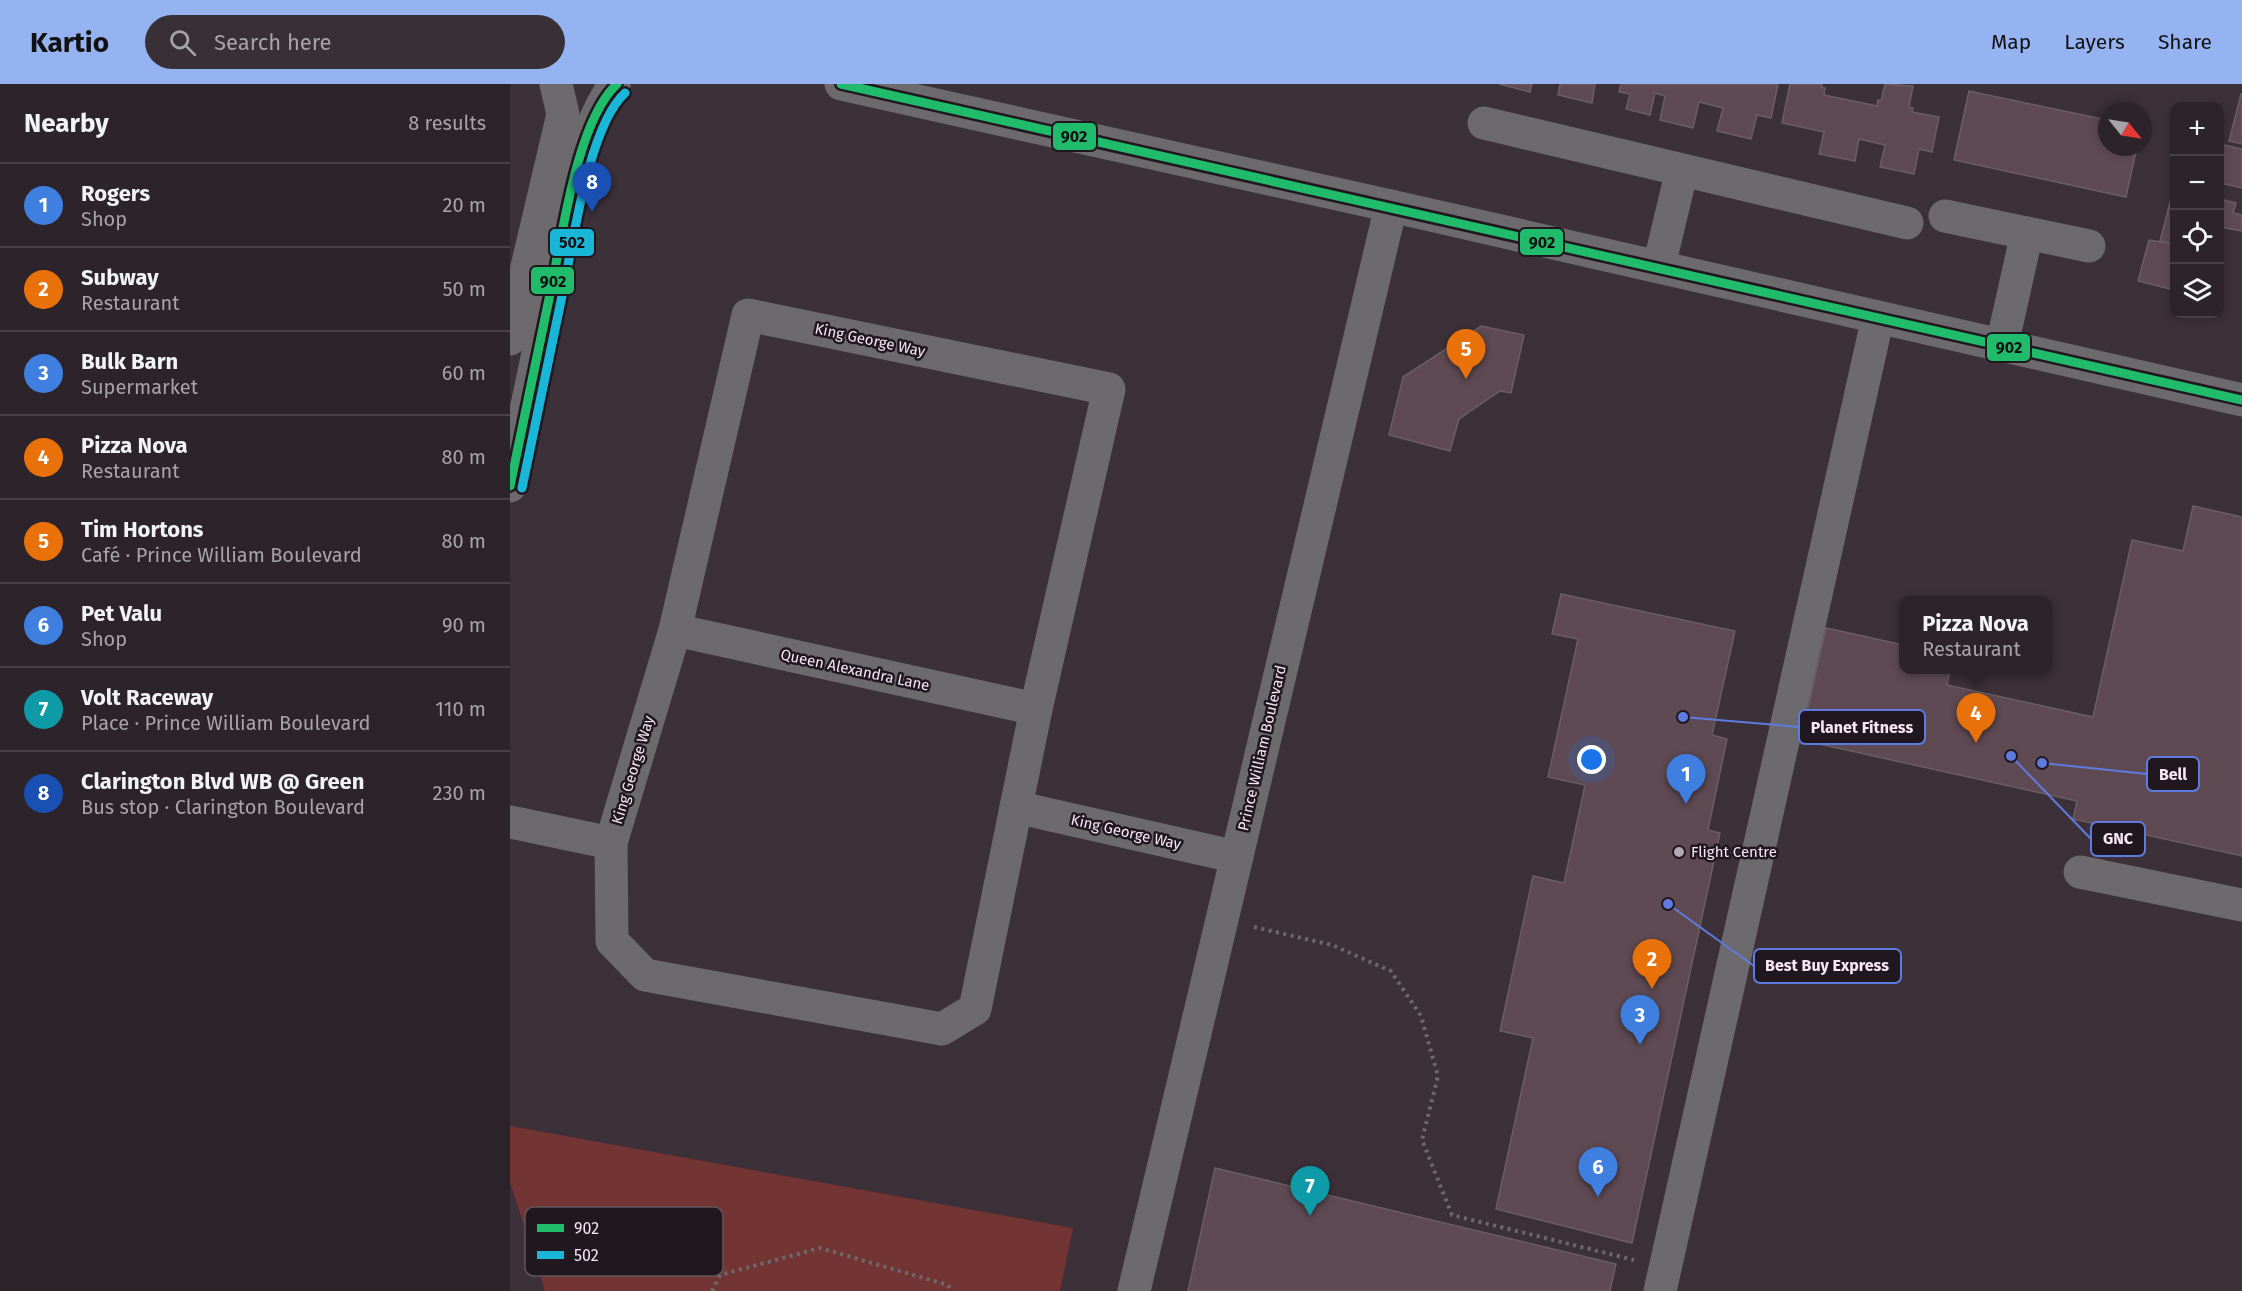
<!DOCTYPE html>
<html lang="en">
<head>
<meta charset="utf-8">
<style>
	:root { --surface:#2d242b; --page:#393037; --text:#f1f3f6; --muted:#a7a4a9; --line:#484147; --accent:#95b2f1 }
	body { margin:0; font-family:"Fira Sans",sans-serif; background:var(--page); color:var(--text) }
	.controls { position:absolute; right:18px; top:18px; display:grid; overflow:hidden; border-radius:12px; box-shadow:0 3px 9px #0003 }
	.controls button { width:54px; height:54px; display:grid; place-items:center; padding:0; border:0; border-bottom:2px solid var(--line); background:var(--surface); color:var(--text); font:30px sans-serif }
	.compass { position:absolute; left:1588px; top:18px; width:54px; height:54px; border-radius:50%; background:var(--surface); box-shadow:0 3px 9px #0003; rotate:120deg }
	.you { position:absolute; left:1082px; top:676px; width:21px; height:21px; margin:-15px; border:4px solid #fff; border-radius:50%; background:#1a73e8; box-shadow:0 0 0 9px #1a73e833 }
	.badge { display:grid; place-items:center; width:39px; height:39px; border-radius:50%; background:var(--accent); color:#fff; font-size:20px; font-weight:700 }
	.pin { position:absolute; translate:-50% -50px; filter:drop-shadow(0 2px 3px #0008) }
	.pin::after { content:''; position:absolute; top:32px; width:21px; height:18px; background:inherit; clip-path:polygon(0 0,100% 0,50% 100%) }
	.popup { position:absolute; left:1389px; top:512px; width:153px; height:78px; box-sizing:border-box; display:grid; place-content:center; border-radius:12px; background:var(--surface); filter:drop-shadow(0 2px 4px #0005); font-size:20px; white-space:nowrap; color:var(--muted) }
	.popup b { font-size:22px; color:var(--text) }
	.popup::after { content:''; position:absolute; left:50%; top:100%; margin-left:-12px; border:12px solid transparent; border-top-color:var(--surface) }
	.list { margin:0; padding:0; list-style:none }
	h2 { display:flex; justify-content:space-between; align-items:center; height:78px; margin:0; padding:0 24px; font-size:26px }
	h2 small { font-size:20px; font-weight:400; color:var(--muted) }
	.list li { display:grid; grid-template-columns:39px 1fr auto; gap:18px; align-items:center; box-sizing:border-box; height:84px; padding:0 24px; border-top:2px solid var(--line) }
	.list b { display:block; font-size:22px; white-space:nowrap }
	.list p { margin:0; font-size:20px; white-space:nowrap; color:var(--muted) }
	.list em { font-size:20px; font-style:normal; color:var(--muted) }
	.icon { flex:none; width:33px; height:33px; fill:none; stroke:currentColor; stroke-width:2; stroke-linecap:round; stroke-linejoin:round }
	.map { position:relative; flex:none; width:1732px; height:1207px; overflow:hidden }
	header { display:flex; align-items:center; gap:36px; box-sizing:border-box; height:84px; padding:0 30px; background:var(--accent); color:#111 }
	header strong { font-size:28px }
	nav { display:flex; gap:33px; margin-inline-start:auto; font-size:21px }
	.search { width:420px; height:54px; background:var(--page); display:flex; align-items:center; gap:15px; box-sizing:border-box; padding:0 21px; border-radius:33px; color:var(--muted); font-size:22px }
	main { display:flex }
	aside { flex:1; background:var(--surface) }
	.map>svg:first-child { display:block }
</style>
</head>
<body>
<header>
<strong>Kartio</strong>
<div class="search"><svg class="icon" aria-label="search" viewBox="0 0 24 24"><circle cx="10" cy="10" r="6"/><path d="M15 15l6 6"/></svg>Search here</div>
<nav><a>Map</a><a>Layers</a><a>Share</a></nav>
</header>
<main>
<aside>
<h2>Nearby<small>8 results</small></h2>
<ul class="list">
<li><span class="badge" style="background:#3f7fe0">1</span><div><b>Rogers</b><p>Shop</p></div><em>20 m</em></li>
<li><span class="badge" style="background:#e8710a">2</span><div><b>Subway</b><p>Restaurant</p></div><em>50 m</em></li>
<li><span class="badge" style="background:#3f7fe0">3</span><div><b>Bulk Barn</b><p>Supermarket</p></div><em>60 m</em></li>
<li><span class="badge" style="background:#e8710a">4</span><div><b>Pizza Nova</b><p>Restaurant</p></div><em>80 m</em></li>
<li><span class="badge" style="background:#e8710a">5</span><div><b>Tim Hortons</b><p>Café · Prince William Boulevard</p></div><em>80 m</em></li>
<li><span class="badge" style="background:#3f7fe0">6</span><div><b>Pet Valu</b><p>Shop</p></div><em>90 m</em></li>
<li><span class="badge" style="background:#0f9aa8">7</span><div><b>Volt Raceway</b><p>Place · Prince William Boulevard</p></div><em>110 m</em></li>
<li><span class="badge" style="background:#1a4fb4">8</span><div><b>Clarington Blvd WB @ Green</b><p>Bus stop · Clarington Boulevard</p></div><em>230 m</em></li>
</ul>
</aside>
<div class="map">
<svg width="1732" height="1207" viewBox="0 0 1732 1207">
	<rect width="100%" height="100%" fill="#3c3039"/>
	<polygon fill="#733434" points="0,1042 563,1144 550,1207 35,1207 0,1098"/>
	<g fill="#5f4a53" stroke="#695e63" stroke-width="1.5">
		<polygon points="989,0 1022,0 1020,8"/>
		<polygon points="1050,0 1085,0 1082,19 1048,11"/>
		<polygon points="1111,0 1268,0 1261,34 1247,31 1241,55 1207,47 1213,24 1189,18 1183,44 1150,36 1155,12 1145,9 1140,31 1116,25 1120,10 1109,8"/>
		<polygon points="1280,0 1312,0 1311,3 1315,4 1314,11 1367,22 1368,16 1371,17 1375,0 1403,2 1399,23 1403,24 1402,28 1429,33 1422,68 1409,65 1404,90 1370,83 1375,61 1349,55 1345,77 1309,70 1314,48 1272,39"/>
		<polygon points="1459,7 1597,36 1597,63 1627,63 1616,113 1444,76"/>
		<polygon points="1731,10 1732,10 1732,60 1719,57"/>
		<polygon points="1710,60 1732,65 1732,104 1710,99"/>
		<polygon points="1664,103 1664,160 1650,157"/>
		<polygon points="1710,115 1726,119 1723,129 1732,131 1732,147 1710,143"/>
		<polygon points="1639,156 1664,160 1664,206 1628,197"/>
		<polygon points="971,242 1014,251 1001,309 990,307 949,335 940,367 879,351 893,293"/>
		<polygon points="1683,422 1732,433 1732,772 1563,735 1567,717 1291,656 1316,544 1394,561 1394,586 1440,586 1437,601 1583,633 1622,456 1673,467"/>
		<polygon points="1051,510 1225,547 1202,651 1217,655 1198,746 1210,749 1122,1159 986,1125 1023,954 990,947 1023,792 1054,799 1075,701 1038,693 1068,555 1042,550"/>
		<polygon points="705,1084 1106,1180 1100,1207 678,1207"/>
	</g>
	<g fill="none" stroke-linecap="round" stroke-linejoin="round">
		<g stroke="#6e686e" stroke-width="4" stroke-dasharray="3 4.5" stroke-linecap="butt">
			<polyline points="744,843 822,861 881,887 911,932 928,992 912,1056 942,1131 1124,1176"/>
			<polyline points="202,1207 210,1191 310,1164 438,1201 442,1207"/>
		</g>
		<g stroke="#6d6a6e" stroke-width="33">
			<polyline points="331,0 881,122 1732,316"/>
			<polyline points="974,39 1397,139"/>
			<polyline points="1435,132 1579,162"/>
			<polyline points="1149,182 1172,86"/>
			<polygon points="238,231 599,305 526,625 465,925 432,945 135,891 102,857 101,759 165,546"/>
			<polyline points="0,255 53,30 46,0"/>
			<polyline points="1492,261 1517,149"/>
			<path d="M 0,402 L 64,98 C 76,62 82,34 104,1"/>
			<polyline points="165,546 526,625"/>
			<polyline points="506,723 727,773"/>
			<polyline points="0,738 101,759"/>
			<polyline points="1570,788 1732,821"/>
			<polyline points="624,1207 881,122"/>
			<polyline points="1150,1207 1368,233"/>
		</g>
		<g stroke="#21171f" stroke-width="14">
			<g id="bus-1">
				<polyline points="331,0 1732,316"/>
				<path d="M 0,402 C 13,338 27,274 40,210 C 52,155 66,38 107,0"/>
			</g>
		</g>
		<g stroke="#21171f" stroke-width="14">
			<path id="bus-2" d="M 12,404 C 25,340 39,276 52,212 C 63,160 78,43 115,9"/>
		</g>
		<use href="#bus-1" stroke="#20bc6c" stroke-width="9"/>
		<use href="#bus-2" stroke="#1ab6d8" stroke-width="9"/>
	</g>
	<circle fill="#b5a7b1" stroke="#21171f" stroke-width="2" cx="1169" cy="768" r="6"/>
	<g text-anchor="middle" stroke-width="5" stroke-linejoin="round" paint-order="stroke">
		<g font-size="15" fill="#f6e7f2" stroke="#21171f">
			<text transform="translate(360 256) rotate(12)" y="5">King George Way</text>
			<text transform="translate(345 586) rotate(12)" y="5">Queen Alexandra Lane</text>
			<text transform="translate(752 664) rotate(-77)" y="5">Prince William Boulevard</text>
			<text transform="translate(123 686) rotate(-73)" y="5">King George Way</text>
			<text transform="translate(616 748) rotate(13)" y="5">King George Way</text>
		</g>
		<g font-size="15" fill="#f6e7f2" stroke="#21171f" text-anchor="start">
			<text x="1181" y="773">Flight Centre</text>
		</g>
	</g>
	<rect x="15" y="1123" width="198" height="69" rx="9" fill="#21171f" stroke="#61555e" stroke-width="1.5"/>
	<rect x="27" y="1140" width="27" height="8" fill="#20bc6c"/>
	<rect x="27" y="1167" width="27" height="8" fill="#1ab6d8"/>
	<g font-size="16" fill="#f6e7f2">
		<text x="64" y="1150">902</text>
		<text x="64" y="1177">502</text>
	</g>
	<path fill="none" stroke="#5e7ce0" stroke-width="2" d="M1173 633L1289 643M1532 679L1637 690M1501 672L1581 755M1158 820L1244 882"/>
	<g fill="#5e7ce0" stroke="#21171f" stroke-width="2">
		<circle cx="1173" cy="633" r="6"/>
		<circle cx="1532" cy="679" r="6"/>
		<circle cx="1501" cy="672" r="6"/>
		<circle cx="1158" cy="820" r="6"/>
	</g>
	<g fill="#21171f" stroke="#5e7ce0" stroke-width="2">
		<rect x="1289" y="626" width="126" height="34" rx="6"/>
		<rect x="1637" y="673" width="52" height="34" rx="6"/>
		<rect x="1581" y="738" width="54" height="34" rx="6"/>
		<rect x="1244" y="865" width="147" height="34" rx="6"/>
	</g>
	<g font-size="16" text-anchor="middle" font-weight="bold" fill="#f6e7f2">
		<text x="1352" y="649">Planet Fitness</text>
		<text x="1663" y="696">Bell</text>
		<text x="1608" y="760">GNC</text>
		<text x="1317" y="887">Best Buy Express</text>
	</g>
	<g stroke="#21171f" stroke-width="2">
		<rect x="542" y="38" width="45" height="29" rx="6" fill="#20bc6c"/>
		<rect x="1009" y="144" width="45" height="28" rx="6" fill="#20bc6c"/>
		<rect x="39" y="144" width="46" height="29" rx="6" fill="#1ab6d8"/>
		<rect x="20" y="182" width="45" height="29" rx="6" fill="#20bc6c"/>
		<rect x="1476" y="249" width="45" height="29" rx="6" fill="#20bc6c"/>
	</g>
	<g font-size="16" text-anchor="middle" font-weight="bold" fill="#111">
		<text x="564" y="58">902</text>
		<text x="1032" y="164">902</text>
		<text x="62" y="164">502</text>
		<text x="43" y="203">902</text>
		<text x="1499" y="269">902</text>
	</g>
</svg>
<div class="controls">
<button>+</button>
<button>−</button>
<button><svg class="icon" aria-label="locate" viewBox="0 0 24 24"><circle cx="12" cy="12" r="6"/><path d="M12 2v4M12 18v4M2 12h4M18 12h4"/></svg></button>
<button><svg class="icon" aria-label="layers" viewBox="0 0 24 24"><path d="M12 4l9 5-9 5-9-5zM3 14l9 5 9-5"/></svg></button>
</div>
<svg class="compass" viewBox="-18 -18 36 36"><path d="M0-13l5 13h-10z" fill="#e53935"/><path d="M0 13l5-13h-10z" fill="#a7a4a9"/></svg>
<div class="you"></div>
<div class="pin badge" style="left:1176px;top:720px;background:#3f7fe0">1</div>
<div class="pin badge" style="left:1142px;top:905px;background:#e8710a">2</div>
<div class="pin badge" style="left:1130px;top:961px;background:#3f7fe0">3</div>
<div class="pin badge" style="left:1466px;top:659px;background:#e8710a">4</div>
<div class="popup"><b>Pizza Nova</b>Restaurant</div>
<div class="pin badge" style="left:956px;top:295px;background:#e8710a">5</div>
<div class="pin badge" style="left:1088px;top:1113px;background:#3f7fe0">6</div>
<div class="pin badge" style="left:800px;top:1132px;background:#0f9aa8">7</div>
<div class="pin badge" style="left:82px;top:128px;background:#1a4fb4">8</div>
</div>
</main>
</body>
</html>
